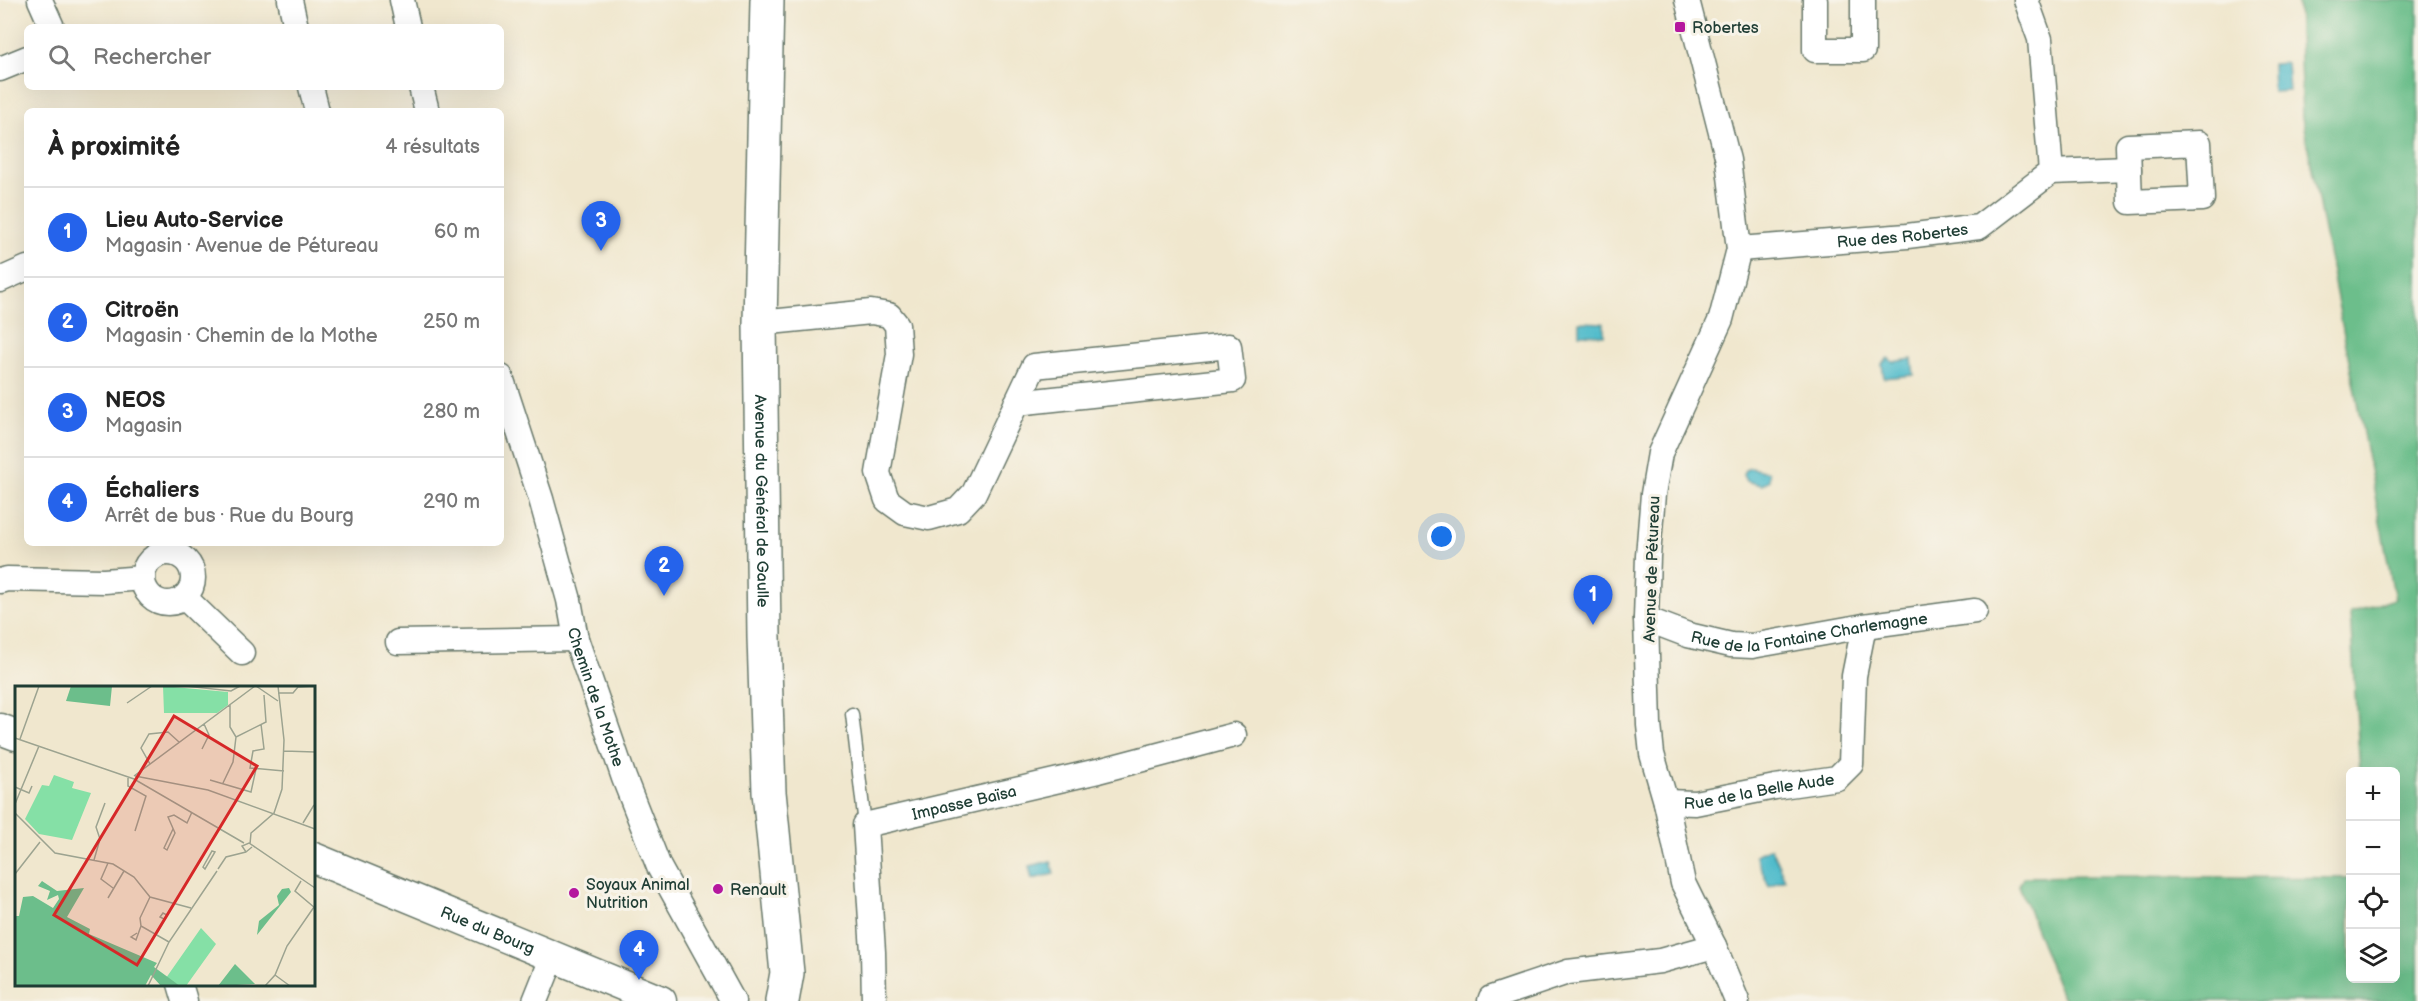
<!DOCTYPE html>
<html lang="fr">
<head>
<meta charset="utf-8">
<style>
	:root { --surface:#fff; --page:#f6f6f6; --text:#222; --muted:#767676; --line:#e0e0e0; --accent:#2563eb }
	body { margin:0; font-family:"Balsamiq Sans",sans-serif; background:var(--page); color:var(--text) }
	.controls { position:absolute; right:18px; bottom:18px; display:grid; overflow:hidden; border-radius:9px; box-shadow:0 6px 24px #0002 }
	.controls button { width:54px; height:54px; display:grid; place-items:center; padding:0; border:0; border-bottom:2px solid var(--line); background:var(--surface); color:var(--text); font:30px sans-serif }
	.you { position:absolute; left:1442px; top:537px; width:21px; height:21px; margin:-15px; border:4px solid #fff; border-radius:50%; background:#1a73e8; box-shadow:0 0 0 9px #1a73e833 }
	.badge { display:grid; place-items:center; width:39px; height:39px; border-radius:50%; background:var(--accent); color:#fff; font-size:20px; font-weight:700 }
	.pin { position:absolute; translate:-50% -50px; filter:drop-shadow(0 2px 3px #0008) }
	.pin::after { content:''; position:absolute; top:32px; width:21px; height:18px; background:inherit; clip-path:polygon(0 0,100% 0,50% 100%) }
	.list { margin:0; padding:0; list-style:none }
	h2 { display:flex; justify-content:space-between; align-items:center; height:78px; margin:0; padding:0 24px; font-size:26px }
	h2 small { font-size:20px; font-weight:400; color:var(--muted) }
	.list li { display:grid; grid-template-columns:39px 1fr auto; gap:18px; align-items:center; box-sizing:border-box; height:90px; padding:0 24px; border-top:2px solid var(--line) }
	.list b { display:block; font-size:22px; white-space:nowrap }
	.list p { margin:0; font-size:20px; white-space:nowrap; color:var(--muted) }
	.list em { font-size:20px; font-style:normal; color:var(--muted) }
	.icon { flex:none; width:33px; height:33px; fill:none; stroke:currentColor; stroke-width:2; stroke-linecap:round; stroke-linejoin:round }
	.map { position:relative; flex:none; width:2418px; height:1001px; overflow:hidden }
	.search { position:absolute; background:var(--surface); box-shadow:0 6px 24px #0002; left:24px; top:24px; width:480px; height:66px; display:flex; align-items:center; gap:15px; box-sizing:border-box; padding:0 21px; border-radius:9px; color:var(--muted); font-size:22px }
	.panel { position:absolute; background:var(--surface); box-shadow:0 6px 24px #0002; left:24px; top:108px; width:480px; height:438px; border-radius:9px }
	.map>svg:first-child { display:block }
</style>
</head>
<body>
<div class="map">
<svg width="2418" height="1001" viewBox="0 0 2418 1001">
	<rect width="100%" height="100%" fill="#f7f3e8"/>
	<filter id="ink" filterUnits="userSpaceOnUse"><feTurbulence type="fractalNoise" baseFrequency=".0167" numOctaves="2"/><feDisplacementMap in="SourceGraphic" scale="12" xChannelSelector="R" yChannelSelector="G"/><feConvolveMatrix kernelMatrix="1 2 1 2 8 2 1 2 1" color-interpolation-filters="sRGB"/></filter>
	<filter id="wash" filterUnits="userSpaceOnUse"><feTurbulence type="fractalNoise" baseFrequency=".008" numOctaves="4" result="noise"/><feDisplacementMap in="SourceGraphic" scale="24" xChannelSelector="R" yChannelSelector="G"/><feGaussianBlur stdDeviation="1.35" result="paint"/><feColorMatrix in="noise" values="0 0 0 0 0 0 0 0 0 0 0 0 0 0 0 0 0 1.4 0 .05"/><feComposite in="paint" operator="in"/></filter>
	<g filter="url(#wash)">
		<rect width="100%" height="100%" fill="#f0e7ce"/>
		<polygon fill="#6cbe8b" stroke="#467e60" stroke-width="1.5" points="2298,0 2418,0 2418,1001 2067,1001 2061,994 2019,885 2024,877 2101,876 2350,878 2350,978 2396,978 2396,772 2360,771 2350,613 2395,599 2302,117"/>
		<g fill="#4fbbcb" stroke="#377c80" stroke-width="1.5">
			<polygon points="2287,63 2289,91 2273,92 2272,64"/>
			<polygon points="1579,322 1604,323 1604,335 1579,334"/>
			<polygon points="1888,358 1893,362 1912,359 1914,375 1884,378 1882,364"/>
			<polygon points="1750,468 1769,472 1769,480 1762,485 1746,481 1743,475 1745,470"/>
			<polygon points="1771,848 1785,879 1769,886 1755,855"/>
			<polygon points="1051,861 1054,874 1032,879 1029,866"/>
		</g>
	</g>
	<g filter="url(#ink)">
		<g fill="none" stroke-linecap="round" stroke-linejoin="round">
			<g stroke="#68786a" stroke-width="15">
				<polyline id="service" points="852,714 865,825"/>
			</g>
			<g stroke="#68786a" stroke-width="27">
				<g id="minor">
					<polyline points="40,0 52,27"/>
					<polyline points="290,0 296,27"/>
					<polyline points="402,0 408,27"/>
					<polyline points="1687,0 1728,160 1739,249 1721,319 1660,453 1653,494 1648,556 1646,619 1649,725 1652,754 1666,802 1683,883 1714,946 1737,1001"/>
					<polyline points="1815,0 1815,50 1863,50 1863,0"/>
					<polyline points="0,69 27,58"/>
					<polyline points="311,87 317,111"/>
					<polyline points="421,87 427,111"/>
					<polygon points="2199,143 2202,199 2130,202 2128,146"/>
					<polyline points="2051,172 2129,169"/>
					<path id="s1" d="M 1739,249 L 1907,236 L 1979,227 L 2051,172 L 2040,39 L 2026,0"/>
					<polyline points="0,280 27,268"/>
					<polyline points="760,323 871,312 889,315 897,325 899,354 878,473 887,500 905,513 929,518 958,510 974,493 1034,366 1229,346 1233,380 1016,403"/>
					<path id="s2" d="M 501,377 L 541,499 L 569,600 L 576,639 L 624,778 L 659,867 L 733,1001"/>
					<circle cx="168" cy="578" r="25"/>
					<polyline points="0,581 7,579 104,581 143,578"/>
					<polyline points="184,597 242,653"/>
					<path id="s3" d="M 1646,619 L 1688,635 L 1731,645 L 1752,646 L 1864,626 L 1975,611"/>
					<polyline points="398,642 576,639"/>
					<path id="s4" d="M 1666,802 L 1695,803 L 1775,787 L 1837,778 L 1851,764 L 1854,676 L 1864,626"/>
					<polyline points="180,984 185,1001"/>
					<polyline points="535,1001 553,956"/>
					<path id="s5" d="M 874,1001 L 873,952 L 865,825 L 1098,771 L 1234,735"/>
					<polyline points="1490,1001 1491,998 1568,972 1660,961 1714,946"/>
				</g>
			</g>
			<g stroke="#68786a" stroke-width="33">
				<g id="tertiary">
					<polyline points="0,729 16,735"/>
					<path id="s6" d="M 314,858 L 661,1001"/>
				</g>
			</g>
			<g stroke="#68786a" stroke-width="36">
				<g id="secondary">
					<path id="s7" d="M 767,0 L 760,323 L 764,637 L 769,792 L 787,973 L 782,1001"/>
				</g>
			</g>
			<use href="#service" stroke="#fff" stroke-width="12"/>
			<use href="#minor" stroke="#fff" stroke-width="24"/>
			<use href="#tertiary" stroke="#fff" stroke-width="30"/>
			<use href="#secondary" stroke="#fff" stroke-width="33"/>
		</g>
	</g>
	<g fill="#b5179e" stroke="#f7f3e8" stroke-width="2">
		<rect x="1674" y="21" width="12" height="12" rx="3"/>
		<circle cx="718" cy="889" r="6"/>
		<circle cx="574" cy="893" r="6"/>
	</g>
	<g text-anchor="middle" stroke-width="6" stroke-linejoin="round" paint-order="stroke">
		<g font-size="16" fill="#1f3d34" stroke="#f7f3e8" text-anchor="start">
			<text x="1692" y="33">Robertes</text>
			<text x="586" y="890">Soyaux Animal<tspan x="586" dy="18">Nutrition</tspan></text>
			<text x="730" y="895">Renault</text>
		</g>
		<g font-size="16" fill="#1f3d34" stroke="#f7f3e8">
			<text dy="6" stroke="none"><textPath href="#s1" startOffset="164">Rue des Robertes</textPath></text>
			<text dy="6" stroke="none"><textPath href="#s7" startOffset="501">Avenue du Général de Gaulle</textPath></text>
			<text transform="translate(1651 569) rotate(-88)" y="6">Avenue de Pétureau</text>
			<text dy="6" stroke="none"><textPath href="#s3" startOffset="168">Rue de la Fontaine Charlemagne</textPath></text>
			<text dy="6" stroke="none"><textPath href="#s2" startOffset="334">Chemin de la Mothe</textPath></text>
			<text dy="6" stroke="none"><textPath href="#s4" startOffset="94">Rue de la Belle Aude</textPath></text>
			<text dy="6" stroke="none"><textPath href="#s5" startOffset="278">Impasse Baïsa</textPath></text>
			<text dy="6" stroke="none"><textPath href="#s6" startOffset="188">Rue du Bourg</textPath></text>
		</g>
	</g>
	<g transform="translate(15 686)">
		<rect width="300" height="300" fill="#f0e7ce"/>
		<path d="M 148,0 L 213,6 L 213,19 L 202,27 L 149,27 ZM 39,89 L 59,96 L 57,102 L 76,107 L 57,154 L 24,148 L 10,133 L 27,99 L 34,100 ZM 186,242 L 201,258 L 171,300 L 165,300 L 151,292 Z" fill="#85e0a6"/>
		<path d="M 56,0 L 97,0 L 95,20 L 51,15 ZM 27,195 L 42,205 L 69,202 L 52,231 L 75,243 L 74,248 L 142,277 L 139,281 L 165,300 L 146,300 L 136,289 L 130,300 L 0,300 L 0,230 L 4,230 L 8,211 L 18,210 L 38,222 L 44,213 L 43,209 L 32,214 L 35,205 L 23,200 ZM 267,203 L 274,202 L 276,206 L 242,249 L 244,235 L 264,219 L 262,210 ZM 220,278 L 240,298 L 203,300 Z" fill="#6cbe8b"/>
		<path fill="none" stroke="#9ca390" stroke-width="1.5" d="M 171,0 L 216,5 L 225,0M 241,0 L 263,15M 263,7 L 278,7 L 283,1 L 298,0M 112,17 L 137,0M 215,19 L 215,41 L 221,51M 246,38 L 249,63 L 238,65 L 235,82 L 269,85M 0,52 L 119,93 L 229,157M 5,53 L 24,0M 187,63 L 194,49 L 189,38M 269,65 L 300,66M 135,78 L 126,62 L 134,48 L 153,46 L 164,56M 119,90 L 240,0M 120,90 L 193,104 L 300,143M 113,92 L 113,100 L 131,110 L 120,145M 195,94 L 236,106 L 241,83M 208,97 L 218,76 L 221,51 L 251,36 L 249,9M 0,101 L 14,107 L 17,100M 0,118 L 24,60M 0,127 L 40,167 L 98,178 L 119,191 L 135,211 L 176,222M 288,137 L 299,119M 158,143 L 149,162 L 152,164 L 160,147 L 153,131 L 159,129 L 172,137 L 177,126M 235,158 L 236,147 L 259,127 L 267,103 L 269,54 L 263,0M 237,161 L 231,166 L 227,160 L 234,157 L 300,202M 197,165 L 200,166 L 190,183 L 188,181 ZM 79,174 L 85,153 L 81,141 L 90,117M 93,177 L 86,193 L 98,202M 203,183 L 211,171 L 231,166M 0,188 L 25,156M 286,195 L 280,205 L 300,222M 135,211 L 125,232 L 126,240 L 154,256M 93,212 L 109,185M 122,247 L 116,251 L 121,254 L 126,240M 142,247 L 152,229 L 148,227 L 145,231 L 149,233M 260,289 L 275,300M 133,300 L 154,256 L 202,185M 250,300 L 260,289 L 272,260 L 299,221"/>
		<path fill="#d62828" fill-opacity="0.15" stroke="#d62828" stroke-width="3" d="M 159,30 L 242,80 L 122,279 L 39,229 Z"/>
		<rect width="300" height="300" fill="none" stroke="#1f3d34" stroke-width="3"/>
	</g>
</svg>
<div class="controls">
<button>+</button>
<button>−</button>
<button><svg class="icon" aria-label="locate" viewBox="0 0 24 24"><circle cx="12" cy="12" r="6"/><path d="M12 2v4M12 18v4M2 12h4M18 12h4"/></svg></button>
<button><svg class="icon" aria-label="layers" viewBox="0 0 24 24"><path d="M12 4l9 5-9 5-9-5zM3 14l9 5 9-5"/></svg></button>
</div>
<div class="you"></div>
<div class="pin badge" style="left:1593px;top:625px">1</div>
<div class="pin badge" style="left:664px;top:596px">2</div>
<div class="pin badge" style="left:601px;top:251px">3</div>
<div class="pin badge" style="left:639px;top:980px">4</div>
<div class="search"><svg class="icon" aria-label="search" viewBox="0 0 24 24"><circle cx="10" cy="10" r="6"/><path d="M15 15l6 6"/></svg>Rechercher</div>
<section class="panel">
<h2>À proximité<small>4 résultats</small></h2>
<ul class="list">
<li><span class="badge">1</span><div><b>Lieu Auto-Service</b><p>Magasin · Avenue de Pétureau</p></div><em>60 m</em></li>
<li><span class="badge">2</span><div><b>Citroën</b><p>Magasin · Chemin de la Mothe</p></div><em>250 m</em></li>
<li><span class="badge">3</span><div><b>NEOS</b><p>Magasin</p></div><em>280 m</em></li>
<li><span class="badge">4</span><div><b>Échaliers</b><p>Arrêt de bus · Rue du Bourg</p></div><em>290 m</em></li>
</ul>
</section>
</div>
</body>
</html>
